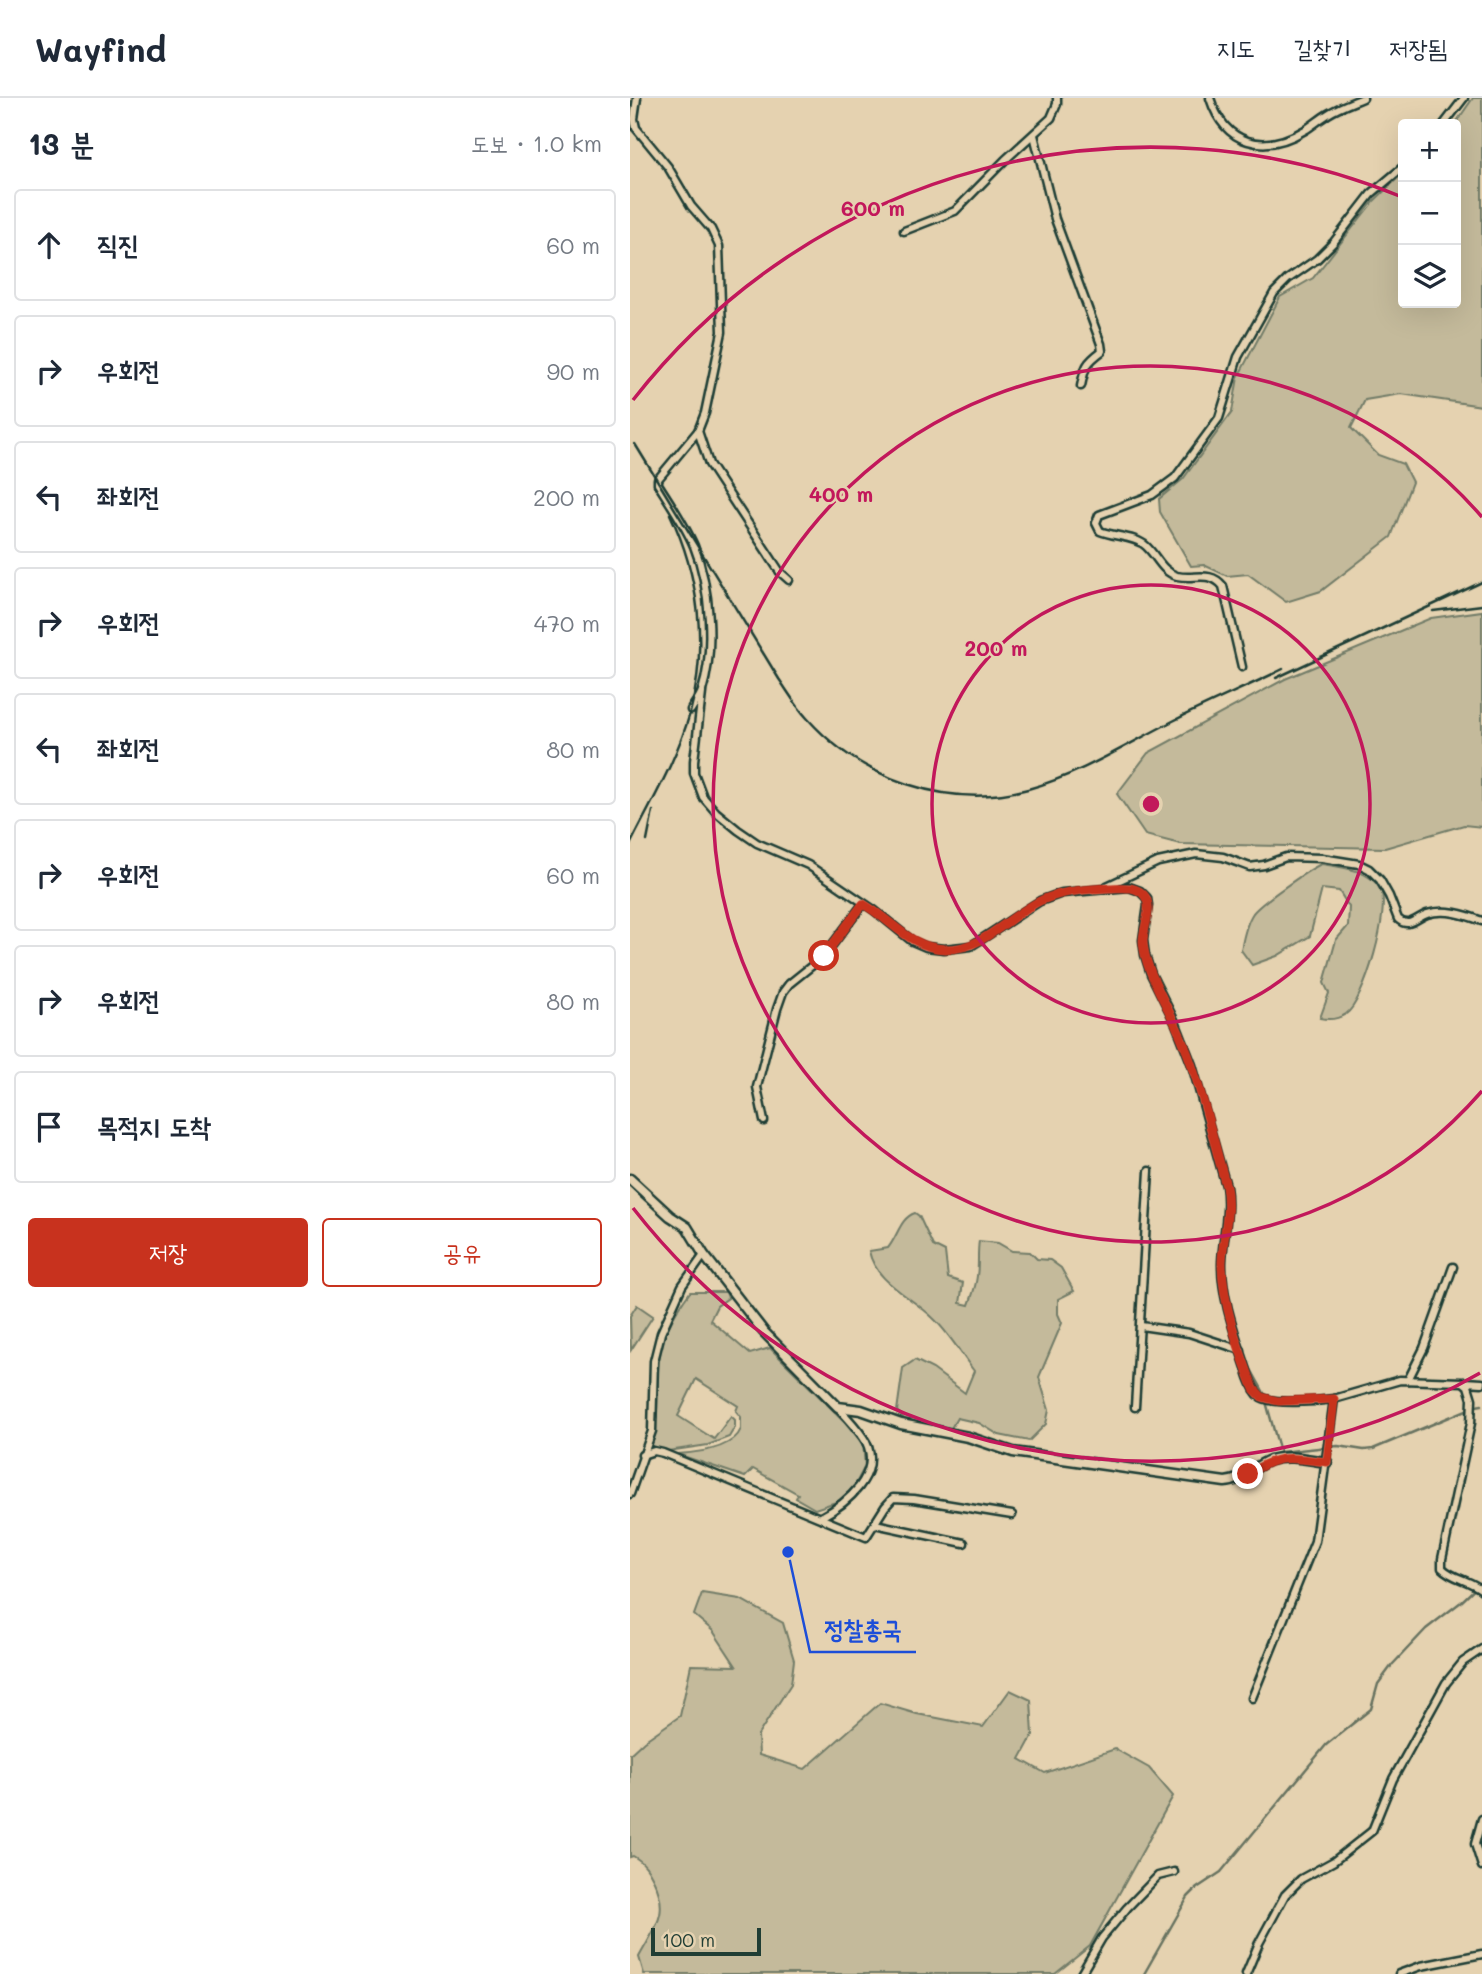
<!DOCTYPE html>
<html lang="ko">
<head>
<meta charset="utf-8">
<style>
	:root { --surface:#fff; --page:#f6f6f7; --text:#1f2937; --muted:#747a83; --line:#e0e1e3; --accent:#c8321e }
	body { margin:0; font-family:Mali,"Poor Story",sans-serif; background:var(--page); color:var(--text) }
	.controls { position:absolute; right:21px; top:21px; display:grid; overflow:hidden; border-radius:7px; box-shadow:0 7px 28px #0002 }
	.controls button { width:63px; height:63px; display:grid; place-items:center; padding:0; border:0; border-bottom:2px solid var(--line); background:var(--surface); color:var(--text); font:35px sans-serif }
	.scale { position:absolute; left:21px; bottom:18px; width:110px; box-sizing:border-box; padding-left:7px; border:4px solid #1f3d34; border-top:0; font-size:19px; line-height:24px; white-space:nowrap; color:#1f3d34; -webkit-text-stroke:5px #e5d2b0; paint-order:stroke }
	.stop { position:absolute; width:21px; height:21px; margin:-16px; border:5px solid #c8321e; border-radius:50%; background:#fff }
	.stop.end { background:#c8321e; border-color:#fff; box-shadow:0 2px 7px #0008 }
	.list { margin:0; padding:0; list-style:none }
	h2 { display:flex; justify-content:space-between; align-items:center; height:91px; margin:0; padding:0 28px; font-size:30px }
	h2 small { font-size:23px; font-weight:400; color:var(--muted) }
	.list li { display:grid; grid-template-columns:46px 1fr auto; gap:21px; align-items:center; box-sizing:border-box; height:112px; margin:0 14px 14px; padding:0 14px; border:2px solid var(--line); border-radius:7px }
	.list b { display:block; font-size:26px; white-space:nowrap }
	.list em { font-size:23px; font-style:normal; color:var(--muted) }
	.actions { display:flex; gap:14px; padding:21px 28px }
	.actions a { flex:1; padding:16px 0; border:2px solid var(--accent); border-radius:7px; text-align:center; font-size:24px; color:var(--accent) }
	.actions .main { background:var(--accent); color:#fff }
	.icon { flex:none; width:38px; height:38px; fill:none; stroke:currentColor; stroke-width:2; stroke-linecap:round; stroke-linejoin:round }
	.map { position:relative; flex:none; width:852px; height:1876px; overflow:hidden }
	header { display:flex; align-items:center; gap:42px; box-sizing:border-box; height:98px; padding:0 35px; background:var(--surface); border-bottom:2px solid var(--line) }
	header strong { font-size:33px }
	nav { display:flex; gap:38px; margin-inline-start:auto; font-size:24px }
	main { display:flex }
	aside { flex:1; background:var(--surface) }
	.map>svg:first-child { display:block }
</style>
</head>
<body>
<header>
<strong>Wayfind</strong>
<nav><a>지도</a><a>길찾기</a><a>저장됨</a></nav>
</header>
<main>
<aside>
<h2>13 분<small>도보 · 1.0 km</small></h2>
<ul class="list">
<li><svg class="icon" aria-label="ahead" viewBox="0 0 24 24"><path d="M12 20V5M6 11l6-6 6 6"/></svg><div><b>직진</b></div><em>60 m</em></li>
<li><svg class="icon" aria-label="right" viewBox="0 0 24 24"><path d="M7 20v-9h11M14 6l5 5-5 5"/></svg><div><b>우회전</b></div><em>90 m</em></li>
<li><svg class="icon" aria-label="left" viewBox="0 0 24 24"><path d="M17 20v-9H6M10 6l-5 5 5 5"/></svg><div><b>좌회전</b></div><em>200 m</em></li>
<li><svg class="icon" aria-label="right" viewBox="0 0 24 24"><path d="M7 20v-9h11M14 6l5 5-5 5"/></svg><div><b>우회전</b></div><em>470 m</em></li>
<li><svg class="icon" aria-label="left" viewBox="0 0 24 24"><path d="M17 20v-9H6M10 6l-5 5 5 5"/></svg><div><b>좌회전</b></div><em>80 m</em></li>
<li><svg class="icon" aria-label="right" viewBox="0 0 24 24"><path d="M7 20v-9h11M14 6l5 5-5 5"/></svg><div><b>우회전</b></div><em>60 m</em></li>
<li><svg class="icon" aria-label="right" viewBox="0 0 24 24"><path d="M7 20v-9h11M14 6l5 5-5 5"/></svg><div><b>우회전</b></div><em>80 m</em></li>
<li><svg class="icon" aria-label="arrive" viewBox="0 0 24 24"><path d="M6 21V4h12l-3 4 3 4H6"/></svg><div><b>목적지 도착</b></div></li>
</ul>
<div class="actions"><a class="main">저장</a><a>공유</a></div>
</aside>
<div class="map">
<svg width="852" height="1876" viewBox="0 0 852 1876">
	<rect width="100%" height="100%" fill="#e5d2b0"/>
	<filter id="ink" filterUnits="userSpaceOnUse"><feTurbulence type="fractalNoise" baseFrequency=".0143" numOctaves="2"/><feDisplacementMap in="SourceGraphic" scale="14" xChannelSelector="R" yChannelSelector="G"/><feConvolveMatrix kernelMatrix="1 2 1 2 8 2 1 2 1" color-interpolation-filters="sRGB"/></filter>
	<g filter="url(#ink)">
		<g fill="#c4ba9b" stroke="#727c68" stroke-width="2">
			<polygon points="843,0 852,0 852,308 771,296 735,302 721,330 748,357 773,366 782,384 761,439 691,493 656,504 618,476 597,478 574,467 561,468 530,414 529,401 553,381 602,314 608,279 650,199 683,180 743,104 773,75 773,205 826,205 825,26"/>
			<polygon points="852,513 852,729 834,727 755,750 550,746 515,737 487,696 518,655 655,581 801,520"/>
			<path d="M 691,766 C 711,769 737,771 750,790 C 762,808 734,905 716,916 C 708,921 698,922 690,920 L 699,895 L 694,885 L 706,842 L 718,828 L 719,809 L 709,793 L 692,791 L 680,838 L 647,858 L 622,867 L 611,852 C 613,841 616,825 623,815 C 632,804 678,772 691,766 Z"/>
			<path d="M 285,1115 L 289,1118 L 303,1148 L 315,1154 L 318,1180 L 333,1185 L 330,1205 L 339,1207 C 342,1198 346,1188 347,1178 C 349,1166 347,1155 349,1143 L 368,1145 L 382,1153 L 400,1154 L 407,1161 L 420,1162 L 431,1170 L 444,1193 L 428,1201 L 428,1216 L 432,1225 L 409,1279 L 419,1312 L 416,1326 L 399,1343 L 369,1337 L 349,1325 L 327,1320 L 320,1332 L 277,1324 L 267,1313 L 273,1270 L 285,1262 L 303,1271 L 335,1295 L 344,1273 C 331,1256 319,1235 303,1220 C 282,1199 245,1184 239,1153 L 258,1150 C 268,1138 270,1120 285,1115 Z"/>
			<path d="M 60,1194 L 96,1194 L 98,1200 L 87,1208 L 80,1222 L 120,1256 L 140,1250 L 215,1324 L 233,1346 L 235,1368 L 222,1393 L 209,1403 L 185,1411 L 166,1400 L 168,1396 L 123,1371 L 115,1379 L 47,1356 C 65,1355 103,1351 111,1331 C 111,1330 111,1320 111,1319 L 106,1313 L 108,1308 L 66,1281 L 48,1318 L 84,1341 L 101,1318 L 105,1322 L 105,1329 L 99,1339 L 78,1347 L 38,1353 L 19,1348 C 32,1320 25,1291 29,1262 C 32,1236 45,1214 60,1194 Z"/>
			<polygon points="7,1207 23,1218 1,1252 0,1218"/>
			<path d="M 72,1495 L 110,1501 L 153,1525 L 164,1562 L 161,1586 L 128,1637 L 129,1657 L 175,1671 L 250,1605 L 287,1616 L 353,1629 L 380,1592 L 401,1602 L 403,1637 L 390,1661 L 415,1675 L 485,1651 L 519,1670 L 543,1698 L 460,1848 L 425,1876 L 14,1876 L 9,1859 C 25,1829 40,1816 24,1783 C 18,1771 15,1765 3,1758 L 0,1759 L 0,1656 L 14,1643 L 50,1618 L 61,1567 L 106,1568 L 83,1533 L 64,1517 Z"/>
		</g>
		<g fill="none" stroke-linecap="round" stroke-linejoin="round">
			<g stroke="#687361" stroke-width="2.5">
				<polyline points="617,1264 633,1293 650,1354 708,1348 734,1352 743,1351 846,1308 852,1307"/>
				<polyline points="514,1876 558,1799 567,1790 591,1774 696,1647 741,1611 748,1586 762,1567 796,1531 831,1504 852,1484"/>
			</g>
			<g stroke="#1f3d34" stroke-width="11">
				<g id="street">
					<path d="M 7,0 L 4,21 L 6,30 L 38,69 L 61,108 L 81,131 L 89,148 L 92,234 L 75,315 L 68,333 L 28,381 L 28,386 C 40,405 55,427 64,448 C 80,488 85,551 72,593 C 70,600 64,606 61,612"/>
					<path d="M 580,0 C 595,47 634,57 675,32 C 683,27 690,21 698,16 C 709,9 721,5 733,0"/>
					<polyline points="814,26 834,0"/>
					<path d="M 404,37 L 425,121 L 471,246 L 472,253 C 456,265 455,268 451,288"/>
					<polyline points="274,133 325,113 375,62 421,20 427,6 427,0"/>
					<polyline points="68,333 79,366 150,474 159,482"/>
					<path d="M 612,569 L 593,488 C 580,472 565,482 547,478 C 532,474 527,458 516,448 C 505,438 484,439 470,433 L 466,425 L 469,417 L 522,397 L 545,380 L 589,320 L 608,259 L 644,195 L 658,181 L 687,161 L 703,145 L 741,96 L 773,69"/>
					<path d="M 72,595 L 64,663 L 64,675 L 73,699 L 86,714 L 108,732 L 127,745 L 178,767 L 244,812 L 282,843 L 296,849 L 314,851 L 341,848 L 410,803 L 432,795 L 499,789 L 510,793 L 517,800 L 518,807 L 513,842 L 515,857 L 521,876 L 546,926 L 562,967 L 596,1088 C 600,1113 593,1138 592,1164 C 591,1203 608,1243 619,1279 C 622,1286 624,1294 631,1299 C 644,1307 688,1303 704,1301 L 685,1443 L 622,1600"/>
					<path d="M 477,788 L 528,764 L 566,756 L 593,759 L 620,769 L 634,767 L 656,759 L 692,760 L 729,766 L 739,771 L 750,782 L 759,798 L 768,821 C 779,831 786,820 797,816 C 815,810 836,817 852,823"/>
					<polyline points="134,1023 127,989 147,911 153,894 159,886 194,858 233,806"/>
					<polyline points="511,1228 559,1235 611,1252"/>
					<polyline points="778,1282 794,1250 823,1169"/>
					<polyline points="835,1284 852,1285"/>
					<path d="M 704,1301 L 770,1282 L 833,1284 L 838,1288 L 842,1301 L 841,1325 L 812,1461 L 812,1470 C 823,1481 840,1482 852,1492"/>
					<polyline points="505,1309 519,1073"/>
					<polyline points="12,1357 24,1353 33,1355 236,1439 255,1409 263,1400 284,1401 382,1417"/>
					<polyline points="0,1396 22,1333 24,1263 31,1235 52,1188 74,1157"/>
					<path d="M 191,1419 C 216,1406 252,1377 236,1344 C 229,1331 217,1320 208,1309"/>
					<polyline points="245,1426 334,1445"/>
					<polyline points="852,1721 845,1746 852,1768"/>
					<polyline points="451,1876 472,1840 497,1810 528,1778 544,1774"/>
					<polyline points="616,1876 629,1845 655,1797 671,1781 704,1763 742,1733 763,1681 816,1585 833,1564 852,1551"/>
					<polyline points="769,1876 791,1868 852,1856"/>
				</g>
			</g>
			<g stroke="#1f3d34" stroke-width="13">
				<path id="secondary" d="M 0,1081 L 40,1118 L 57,1129 L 74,1157 L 134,1234 L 208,1309 L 231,1312 L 271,1326 L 338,1339 L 383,1354 L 595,1384 C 613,1383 624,1368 640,1362 C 658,1356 679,1362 697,1364"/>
			</g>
			<use href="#street" stroke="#e5d2b0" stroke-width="6"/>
			<use href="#secondary" stroke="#e5d2b0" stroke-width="8"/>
			<g stroke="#1f3d34" stroke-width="2.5">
				<path d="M 5,346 L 149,581 C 158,594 166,608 177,620 C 231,681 318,712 398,691 C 449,677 496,647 543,623 C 579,604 617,589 653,571"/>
				<polyline points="803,513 852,507"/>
				<polyline points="646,580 852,484"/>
				<polyline points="17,743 23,713"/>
				<path d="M 0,747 C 21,705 47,661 60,615 C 78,549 69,477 40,416"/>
			</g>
		</g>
	</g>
	<g fill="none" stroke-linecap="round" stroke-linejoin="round" filter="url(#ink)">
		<path stroke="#c8321e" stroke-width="9" d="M 194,858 L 233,806 C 262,822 280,850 315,851 C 355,852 378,817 412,802 C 434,793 456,791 479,790 C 491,790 505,787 514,797 C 524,808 513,830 513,843 C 513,850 515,857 517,864 C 526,892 543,918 554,946 C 572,992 583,1040 596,1088 C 601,1114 593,1138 592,1164 C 592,1206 609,1252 624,1291 L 632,1299 L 648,1303 L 704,1301 L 697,1364 C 659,1360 651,1355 618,1376"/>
	</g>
	<g fill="none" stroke="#c2185b" stroke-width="3.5">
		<circle cx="521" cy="706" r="219"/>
		<path d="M852 993A438 438 0 1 1 852 419"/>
		<path d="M850 1275A657 657 0 0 1 3 1110M3 302A657 657 0 0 1 772 99"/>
	</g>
	<circle cx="521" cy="706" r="10" fill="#c2185b" stroke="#e5d2b0" stroke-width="3.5"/>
	<g font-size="21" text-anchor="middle" font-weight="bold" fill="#c2185b" stroke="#e5d2b0" stroke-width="5" stroke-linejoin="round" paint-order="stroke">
		<text x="243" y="118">600 m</text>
		<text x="211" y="404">400 m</text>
		<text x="366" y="558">200 m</text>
	</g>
	<path fill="none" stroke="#1d4ed8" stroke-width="2.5" d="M158 1454L180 1554H286"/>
	<circle fill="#1d4ed8" stroke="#e5d2b0" stroke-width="2.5" cx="158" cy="1454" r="7"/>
	<g font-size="24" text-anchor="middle" font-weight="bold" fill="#1d4ed8" stroke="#e5d2b0" stroke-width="5" stroke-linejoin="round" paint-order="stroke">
		<text x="233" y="1540">정찰총국</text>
	</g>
</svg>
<div class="controls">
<button>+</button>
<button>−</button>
<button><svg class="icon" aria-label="layers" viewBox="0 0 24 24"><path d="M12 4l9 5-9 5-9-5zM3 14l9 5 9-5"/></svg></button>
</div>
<div class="scale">100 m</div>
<div class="stop" style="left:194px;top:858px"></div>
<div class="stop end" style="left:618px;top:1376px"></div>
</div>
</main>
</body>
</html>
